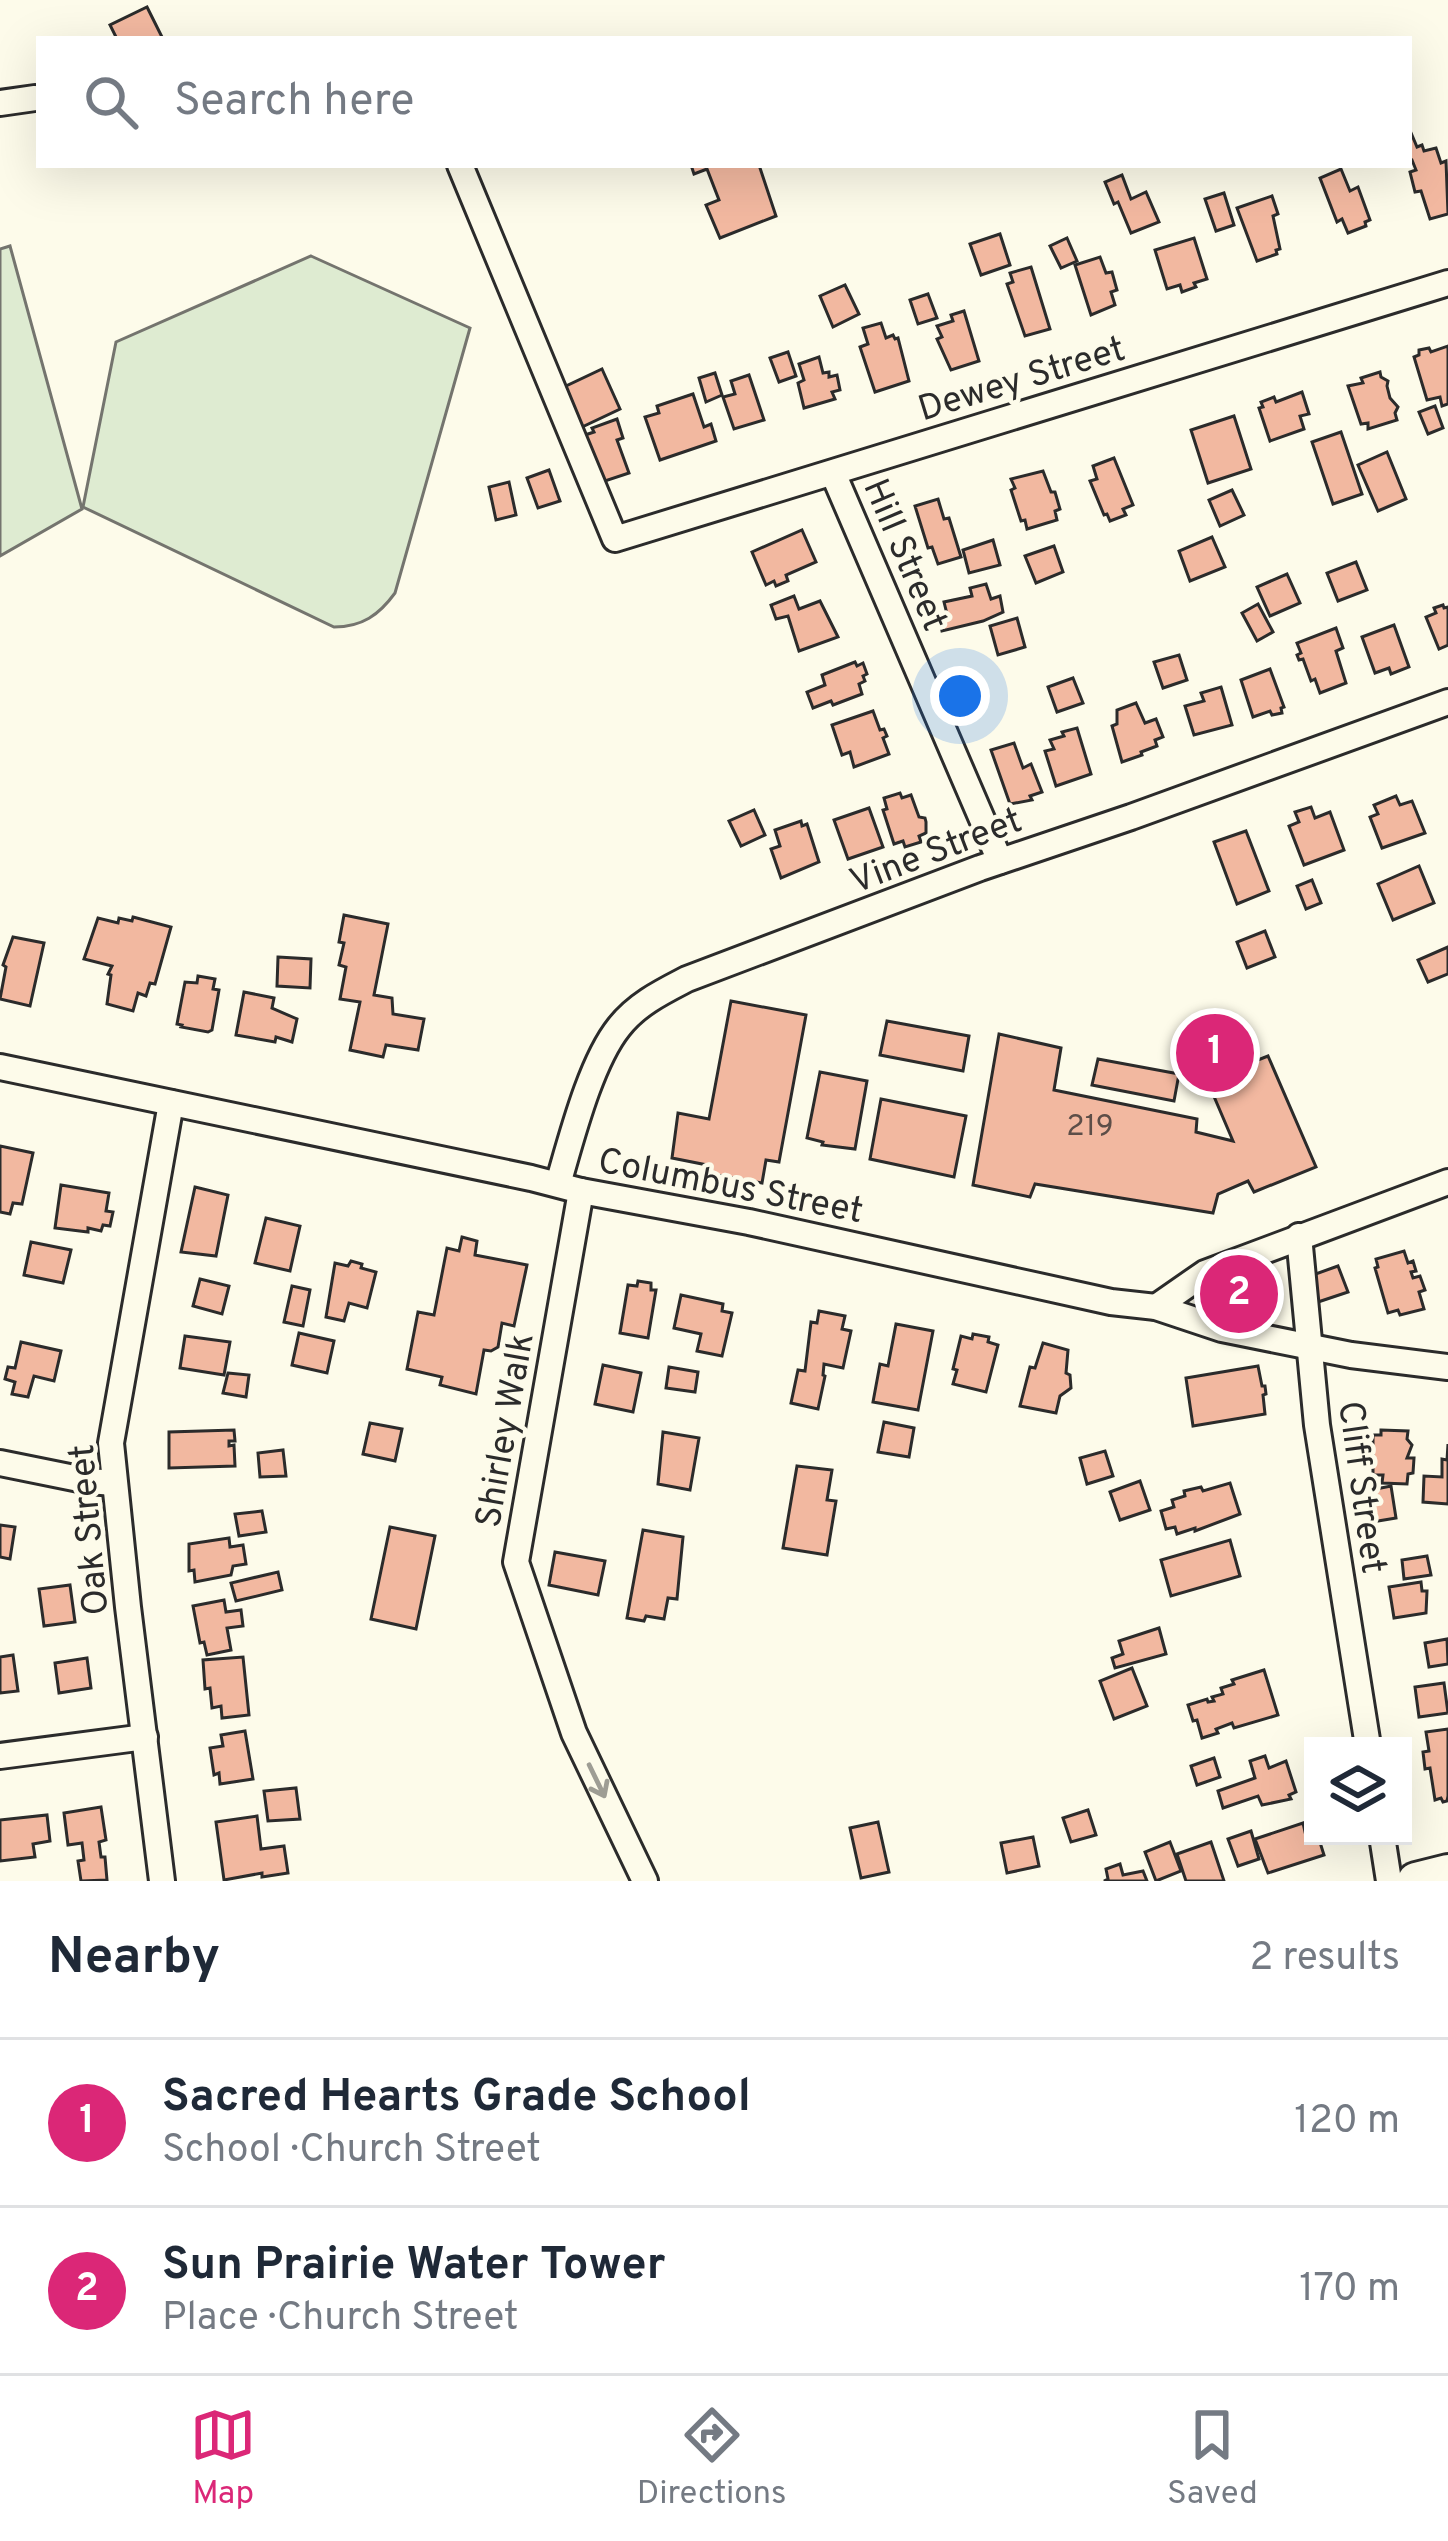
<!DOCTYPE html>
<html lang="en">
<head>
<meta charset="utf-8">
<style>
	:root { --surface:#fff; --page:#f6f6f7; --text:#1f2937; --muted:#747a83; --line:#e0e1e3; --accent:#db2777 }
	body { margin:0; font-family:Overpass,sans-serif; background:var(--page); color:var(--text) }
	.controls { position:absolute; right:36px; bottom:36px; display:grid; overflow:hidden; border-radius:0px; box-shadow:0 12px 48px #0002 }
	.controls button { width:108px; height:108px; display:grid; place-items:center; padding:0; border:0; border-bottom:3px solid var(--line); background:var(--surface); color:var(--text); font:60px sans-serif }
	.you { position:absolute; left:960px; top:696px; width:42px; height:42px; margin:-30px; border:9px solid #fff; border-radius:50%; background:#1a73e8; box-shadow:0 0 0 18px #1a73e833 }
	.badge { display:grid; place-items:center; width:78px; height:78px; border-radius:50%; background:var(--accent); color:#fff; font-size:39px; font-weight:700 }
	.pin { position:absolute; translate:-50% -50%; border:6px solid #fff; box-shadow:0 3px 12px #0006 }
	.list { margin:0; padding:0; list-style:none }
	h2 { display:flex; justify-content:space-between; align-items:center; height:156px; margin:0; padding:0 48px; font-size:51px }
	h2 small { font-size:39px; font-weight:400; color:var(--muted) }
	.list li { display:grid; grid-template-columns:78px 1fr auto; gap:36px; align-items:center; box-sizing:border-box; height:168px; padding:0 48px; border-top:3px solid var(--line) }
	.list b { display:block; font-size:45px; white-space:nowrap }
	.list p { margin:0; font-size:39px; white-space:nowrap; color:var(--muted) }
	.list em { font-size:39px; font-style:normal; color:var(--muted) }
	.icon { flex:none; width:66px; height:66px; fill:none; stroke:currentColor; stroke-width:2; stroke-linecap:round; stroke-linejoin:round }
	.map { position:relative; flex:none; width:1448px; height:1881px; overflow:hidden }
	.search { position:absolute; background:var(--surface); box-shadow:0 12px 48px #0002; left:36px; right:36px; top:36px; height:132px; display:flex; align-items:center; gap:30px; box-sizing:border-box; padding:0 42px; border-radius:0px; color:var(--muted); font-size:45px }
	.sheet { height:492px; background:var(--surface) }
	nav { display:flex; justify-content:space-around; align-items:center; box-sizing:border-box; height:168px; border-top:3px solid var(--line); background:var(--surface); font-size:33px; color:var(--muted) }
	nav a { display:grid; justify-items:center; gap:6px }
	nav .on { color:var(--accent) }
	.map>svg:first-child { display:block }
</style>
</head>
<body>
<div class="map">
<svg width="1448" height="1881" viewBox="0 0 1448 1881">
	<rect width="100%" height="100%" fill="#fdfbea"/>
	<g fill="#deebd1" stroke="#74746e" stroke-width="3">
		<polygon points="10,246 82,509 0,556 0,249"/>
		<path d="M 311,256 L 470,328 L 395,593 C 379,615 362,627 334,627 L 83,507 L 116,342 Z"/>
	</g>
	<g fill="#f2b8a0" stroke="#2b2b2b" stroke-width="3">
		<polygon points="147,7 163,39 117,39 110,25"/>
		<polygon points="1409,128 1417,147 1422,145 1424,151 1436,148 1441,163 1446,161 1448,214 1430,219 1421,191 1415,192 1410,172 1416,170 1412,160 1409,161"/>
		<polygon points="691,165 759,165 776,216 720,238 706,205 719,200 707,169 694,174"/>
		<polygon points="1341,169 1350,191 1358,187 1370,220 1365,222 1366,226 1348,233 1342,219 1337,222 1320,178"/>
		<polygon points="1122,175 1131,199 1146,192 1159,222 1131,233 1118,202 1114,204 1105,182"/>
		<polygon points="1224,193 1234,225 1216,231 1205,199"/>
		<polygon points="1272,196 1278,214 1273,216 1280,249 1276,250 1277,254 1257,261 1237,208"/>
		<polygon points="1000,234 1010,265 981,275 970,244"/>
		<polygon points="1067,238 1077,261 1061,268 1050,246"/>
		<polygon points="1194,238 1207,279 1194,283 1196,287 1182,292 1180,285 1167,289 1155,250"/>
		<polygon points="1100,257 1106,273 1112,272 1117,290 1111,292 1115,305 1091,315 1075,265"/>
		<polygon points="1031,267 1050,329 1025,336 1007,284 1013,282 1010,273"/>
		<polygon points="845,285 859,314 833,327 820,296"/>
		<polygon points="928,294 937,318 918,324 910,300"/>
		<polygon points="964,311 979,361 951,370 937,339 942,337 937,326 953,321 951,315"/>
		<polygon points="881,323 886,338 893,335 895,339 898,338 909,381 875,392 860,347 868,344 863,328"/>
		<polygon points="1448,346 1448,404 1442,406 1440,397 1427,400 1414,357 1419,355 1419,350 1429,348 1431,352"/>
		<polygon points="788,352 796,376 779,382 770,358"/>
		<polygon points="819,357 823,373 829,372 829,377 837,375 840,390 832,392 835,399 804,408 798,383 804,380 799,364"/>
		<polygon points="602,369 620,409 582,427 564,387"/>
		<polygon points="1380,372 1381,377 1388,381 1387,386 1390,398 1398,407 1395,413 1397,420 1368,429 1368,423 1361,424 1348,386 1363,383 1361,378"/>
		<polygon points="715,373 722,395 706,402 699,378"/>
		<polygon points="749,375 764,420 734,429 723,397 735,394 731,381"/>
		<polygon points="1302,392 1309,414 1300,416 1304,429 1270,441 1259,408 1263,407 1261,402 1274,397 1276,402"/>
		<polygon points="693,394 704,427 711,424 716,441 660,460 645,417 659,413 657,406"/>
		<polygon points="1435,406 1443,428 1428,434 1419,412"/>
		<polygon points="1234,416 1251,469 1208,483 1191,430"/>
		<polygon points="617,419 623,438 617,440 629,473 602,482 582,436 594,432 592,428"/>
		<polygon points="1341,432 1362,494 1333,504 1312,442"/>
		<polygon points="1387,452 1406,499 1378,511 1358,465"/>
		<polygon points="1114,458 1133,505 1123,509 1126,515 1110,521 1107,514 1104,515 1090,481 1097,479 1093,466"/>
		<polygon points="549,470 560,501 538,508 527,478"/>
		<polygon points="1043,471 1051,492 1055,492 1060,509 1055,511 1057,520 1027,529 1025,520 1021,521 1011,490 1015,488 1011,479"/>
		<polygon points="509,482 516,515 496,520 489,487"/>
		<polygon points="1232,490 1244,515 1220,526 1209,500"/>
		<polygon points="938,499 944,519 949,518 961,557 938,564 932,547 928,548 915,506"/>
		<polygon points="802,530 816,562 786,575 788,581 776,586 774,581 766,585 752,552"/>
		<polygon points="1212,537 1225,567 1190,581 1179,551"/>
		<polygon points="993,540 1000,565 969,573 963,550"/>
		<polygon points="1054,546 1063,572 1036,583 1025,556"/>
		<polygon points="1356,562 1367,590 1338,601 1327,573"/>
		<polygon points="1287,574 1300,603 1270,616 1257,587"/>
		<polygon points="986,584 991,599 1000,596 1003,612 983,621 942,631 940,620 948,618 944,602 972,596 970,588"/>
		<polygon points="794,596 799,609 820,601 838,637 799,651 788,616 776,619 771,605"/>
		<polygon points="1258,604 1273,632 1257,641 1242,613"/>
		<polygon points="1443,605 1444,608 1448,607 1448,645 1439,649 1426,617 1436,613 1434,608"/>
		<polygon points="1017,618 1025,647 998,655 990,626"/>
		<polygon points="1394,625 1409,667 1391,674 1389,668 1375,673 1362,637"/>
		<polygon points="1336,628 1343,648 1336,651 1346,683 1320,693 1315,679 1311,681 1303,659 1299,660 1297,655 1301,653 1297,643"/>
		<polygon points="1179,655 1187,680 1163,688 1154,662"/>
		<polygon points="855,662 857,666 863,663 867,674 863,676 865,681 859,684 862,694 833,705 831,701 813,708 807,692 825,685 822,675"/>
		<polygon points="1270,669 1284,707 1281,708 1282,713 1272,715 1270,711 1253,717 1241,680"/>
		<polygon points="1073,678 1083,703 1057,712 1048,687"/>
		<polygon points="1221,687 1232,725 1194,735 1185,706 1204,701 1201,693"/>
		<polygon points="1136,703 1145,723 1156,719 1163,737 1155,740 1157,746 1141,752 1142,755 1122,762 1112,726 1117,724 1117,710"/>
		<polygon points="873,711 880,730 884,729 887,736 883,738 889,754 854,767 850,752 842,755 832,725"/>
		<polygon points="1077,728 1091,774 1056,786 1045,751 1054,749 1050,740 1064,736 1062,732"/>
		<polygon points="1014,743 1023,768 1031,764 1042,792 1030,796 1032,800 1010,804 991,750"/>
		<polygon points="900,793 902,798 911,795 919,817 925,818 926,822 926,833 919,836 921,842 905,847 903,841 894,844 883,810 887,809 884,798"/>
		<polygon points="1396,796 1400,805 1412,801 1425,833 1382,848 1370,817 1378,814 1374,805"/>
		<polygon points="1311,807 1315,818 1330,812 1344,850 1304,865 1289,826 1299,822 1295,812"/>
		<polygon points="869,808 883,847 848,859 834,820"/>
		<polygon points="754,810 765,835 741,846 729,821"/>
		<polygon points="801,821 802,826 807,824 819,862 781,878 771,849 780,846 775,830"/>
		<polygon points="1246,831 1269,891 1237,904 1214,842"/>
		<polygon points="1419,866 1434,903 1393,920 1378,884"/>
		<polygon points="1312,880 1321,903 1306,909 1297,886"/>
		<polygon points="344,915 388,924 374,995 392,998 393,1014 424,1019 418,1050 386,1045 383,1057 350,1050 360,1002 340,999 346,967 339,965 344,943 339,942"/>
		<polygon points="133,917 171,927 155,984 150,983 146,996 138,993 133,1011 107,1004 111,975 108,974 112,966 84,959 98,918 118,923 119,918 132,921"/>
		<polygon points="1265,931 1275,957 1247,968 1237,942"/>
		<polygon points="13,937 44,943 30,1006 0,999 6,967 3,965"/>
		<polygon points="1448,947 1448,974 1428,982 1418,960"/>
		<polygon points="278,957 311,959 310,988 277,986"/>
		<polygon points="198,976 215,979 213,989 219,990 212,1030 208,1032 181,1027 182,1025 177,1024 185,982 197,983"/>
		<polygon points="244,992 274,998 272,1008 297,1019 292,1042 276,1037 275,1042 236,1035"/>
		<polygon points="731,1001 806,1015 779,1162 766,1160 762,1183 705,1173 707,1165 672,1158 678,1113 709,1119"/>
		<polygon points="887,1021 969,1036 963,1071 880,1055"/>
		<polygon points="999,1034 1061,1048 1054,1090 1197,1119 1196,1132 1233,1141 1207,1080 1268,1056 1316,1167 1254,1192 1248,1181 1218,1194 1213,1213 1035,1184 1030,1197 973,1185"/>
		<polygon points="1098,1059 1179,1074 1174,1101 1092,1085"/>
		<polygon points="820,1072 867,1081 855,1149 822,1145 823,1142 807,1138"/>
		<polygon points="881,1099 966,1116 954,1177 870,1159"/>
		<polygon points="0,1146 33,1153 22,1204 13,1203 10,1214 0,1212"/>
		<polygon points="61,1185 109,1193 106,1211 113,1212 110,1226 103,1225 101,1231 88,1228 88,1232 55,1228"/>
		<polygon points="195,1187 228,1195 216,1256 181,1252"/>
		<polygon points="266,1218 300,1226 290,1271 255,1263"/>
		<polygon points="462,1237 477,1241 475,1255 527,1265 514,1326 502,1323 498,1347 491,1351 484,1350 476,1394 440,1385 442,1377 407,1369 418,1312 434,1315 447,1248 459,1251"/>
		<polygon points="31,1242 71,1250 63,1283 24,1275"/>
		<polygon points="1404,1251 1408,1263 1413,1261 1416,1271 1411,1272 1413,1278 1420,1276 1425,1290 1419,1292 1424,1309 1400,1315 1398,1310 1388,1313 1375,1268 1378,1267 1376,1259"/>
		<polygon points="351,1261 362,1264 361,1268 376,1272 367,1308 349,1303 344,1321 326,1317 335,1263 348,1266"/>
		<polygon points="1338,1266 1348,1292 1318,1302 1310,1276"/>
		<polygon points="200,1279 229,1286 222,1314 193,1306"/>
		<circle cx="1239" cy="1294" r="14"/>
		<polygon points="638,1281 651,1283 651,1290 656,1290 648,1338 620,1333 628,1285 637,1286"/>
		<polygon points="292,1286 310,1290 303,1326 284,1322"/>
		<polygon points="681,1295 723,1304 722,1311 732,1313 722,1356 697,1351 701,1334 674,1328"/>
		<polygon points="819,1311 845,1316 842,1329 851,1331 843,1368 824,1364 823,1375 825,1376 818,1409 791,1403 798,1370 805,1371 811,1322 817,1323"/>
		<polygon points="896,1324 933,1331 918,1410 873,1402 880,1364 888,1366"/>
		<polygon points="299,1333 334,1341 327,1373 292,1365"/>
		<polygon points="973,1334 989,1337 988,1342 998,1345 986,1392 953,1384 957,1370 953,1369 961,1336 972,1339"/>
		<polygon points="185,1336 230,1342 224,1375 180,1368"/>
		<polygon points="21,1342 61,1351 54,1381 34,1376 28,1397 12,1394 15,1382 5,1379 8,1367 15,1368"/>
		<polygon points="1043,1343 1068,1350 1066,1373 1070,1375 1071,1388 1060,1396 1056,1413 1020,1406 1030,1367 1035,1368"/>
		<polygon points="603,1365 641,1373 633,1412 595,1404"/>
		<polygon points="1258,1366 1262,1386 1265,1386 1266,1394 1263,1395 1265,1414 1193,1426 1186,1378"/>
		<polygon points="669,1367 698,1372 695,1392 666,1388"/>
		<polygon points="228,1373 249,1375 246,1397 223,1393"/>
		<polygon points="884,1422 914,1428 909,1457 878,1452"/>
		<polygon points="370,1423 402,1429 395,1461 363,1454"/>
		<polygon points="234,1430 235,1441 229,1441 229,1446 234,1445 235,1466 169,1468 169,1432"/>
		<polygon points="1381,1430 1408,1431 1407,1439 1412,1445 1407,1458 1414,1458 1413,1473 1408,1474 1407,1484 1382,1483 1383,1475 1373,1475 1373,1435 1381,1435"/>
		<polygon points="663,1432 699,1438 690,1490 658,1484"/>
		<polygon points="1448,1444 1448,1504 1423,1502 1424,1476 1442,1477 1442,1459 1447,1460"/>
		<polygon points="283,1450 286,1476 260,1477 258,1453"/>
		<polygon points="1105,1451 1113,1476 1087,1484 1080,1458"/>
		<polygon points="797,1466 832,1470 827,1500 836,1501 827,1555 783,1548"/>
		<polygon points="1140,1481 1150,1510 1120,1520 1110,1492"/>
		<polygon points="1230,1483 1240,1514 1195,1531 1195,1528 1177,1534 1175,1527 1166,1529 1161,1511 1174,1507 1172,1500 1185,1496 1184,1491 1201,1487 1203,1491"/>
		<polygon points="1391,1486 1396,1518 1372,1522 1366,1491"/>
		<polygon points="262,1511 266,1532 239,1536 235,1514"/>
		<polygon points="0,1525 15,1527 10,1559 0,1557"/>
		<polygon points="390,1527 435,1536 416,1629 371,1619"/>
		<polygon points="643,1530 683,1537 677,1599 668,1598 664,1619 646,1616 644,1621 627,1618"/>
		<polygon points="229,1538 230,1547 243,1545 246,1564 233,1566 231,1575 195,1582 194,1570 189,1571 189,1544"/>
		<polygon points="1230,1540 1240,1576 1171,1596 1161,1560"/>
		<polygon points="555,1552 605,1561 598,1595 549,1585"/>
		<polygon points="1427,1556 1431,1575 1404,1579 1402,1560"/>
		<polygon points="278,1572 282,1590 236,1601 231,1583"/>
		<polygon points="1421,1582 1422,1591 1427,1591 1426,1613 1394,1618 1389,1587"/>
		<polygon points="70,1585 75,1622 44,1626 39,1589"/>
		<polygon points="224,1600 226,1612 241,1610 243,1626 227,1628 231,1650 207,1655 204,1642 200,1643 193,1606"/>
		<polygon points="1159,1628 1166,1654 1115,1668 1112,1658 1123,1654 1119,1641"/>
		<polygon points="1447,1639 1448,1664 1429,1667 1425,1643"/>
		<polygon points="13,1655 18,1691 0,1693 0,1657"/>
		<polygon points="243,1657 249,1715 222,1718 221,1706 212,1708 210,1688 205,1689 203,1660"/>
		<polygon points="87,1658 91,1688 59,1693 55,1663"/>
		<polygon points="1132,1668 1147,1706 1114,1719 1100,1681"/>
		<polygon points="1264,1670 1278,1715 1234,1728 1232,1723 1216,1729 1218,1733 1202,1738 1197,1720 1193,1721 1188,1705 1207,1699 1208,1702 1214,1701 1212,1697 1223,1694 1221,1688 1234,1684 1232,1680"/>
		<polygon points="1444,1683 1448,1713 1419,1717 1415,1687"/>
		<polygon points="1448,1729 1448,1796 1447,1801 1443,1802 1441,1798 1435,1800 1430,1768 1425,1769 1423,1752 1429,1751 1426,1732"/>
		<polygon points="245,1731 253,1779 220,1784 219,1773 214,1775 210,1748 223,1746 221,1735"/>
		<polygon points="1265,1756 1269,1768 1286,1761 1296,1792 1289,1795 1291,1799 1262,1805 1258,1796 1223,1808 1218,1791 1255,1778 1250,1761"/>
		<polygon points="1214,1758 1220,1777 1197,1785 1191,1766"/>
		<polygon points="296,1788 300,1819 268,1821 264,1791"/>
		<polygon points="101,1807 106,1840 99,1842 101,1857 105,1857 107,1880 81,1881 78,1861 84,1860 82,1843 68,1845 64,1813"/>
		<polygon points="1088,1810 1096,1835 1071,1842 1063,1818"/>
		<polygon points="47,1815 50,1841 33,1844 35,1857 0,1861 0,1820"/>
		<polygon points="257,1816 261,1849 284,1846 288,1873 262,1877 262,1873 224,1880 216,1822"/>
		<polygon points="878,1822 889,1872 861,1878 850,1828"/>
		<polygon points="1303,1823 1305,1832 1313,1830 1313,1836 1318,1836 1324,1855 1268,1873 1255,1839"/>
		<polygon points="1251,1831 1259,1859 1238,1866 1228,1839"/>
		<polygon points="1033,1837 1039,1866 1007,1873 1001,1843"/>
		<polygon points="1170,1842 1181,1871 1156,1881 1145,1852"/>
		<polygon points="1211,1842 1224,1881 1186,1881 1177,1854"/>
		<polygon points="1120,1864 1123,1875 1143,1871 1147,1881 1104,1881 1108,1879 1106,1869"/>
	</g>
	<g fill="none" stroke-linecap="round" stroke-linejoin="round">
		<g stroke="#2b2b2b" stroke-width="30">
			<g id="street">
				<polyline points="0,103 35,98"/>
				<polyline points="460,165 615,539 1448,283"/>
				<polyline points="833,473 1000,861"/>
				<polyline points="0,1067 531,1178 581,1191 749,1222 1111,1302 1156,1307 1222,1329 1351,1355 1448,1367"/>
				<path d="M 558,1184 C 571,1140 590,1063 619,1027 C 637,1004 662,992 687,979 L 980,868 L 1131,817 L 1448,702"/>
				<polyline points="581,1191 516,1562 574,1733 645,1881"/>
				<polyline points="1299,1236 1317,1425 1368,1746"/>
				<polyline points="1156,1307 1205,1273 1448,1182"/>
				<polyline points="0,1463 89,1481 114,1483"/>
				<polyline points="0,1756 145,1737"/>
				<polyline points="1382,1836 1389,1881"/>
				<polyline points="162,1881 128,1607 111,1443 171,1103"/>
			</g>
		</g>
		<g stroke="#2b2b2b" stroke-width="42">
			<polyline id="primary" points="1416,1881 1448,1873"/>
		</g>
		<use href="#street" stroke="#fdfbea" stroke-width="24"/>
		<use href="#primary" stroke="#fdfbea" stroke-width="36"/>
	</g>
	<defs><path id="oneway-shaft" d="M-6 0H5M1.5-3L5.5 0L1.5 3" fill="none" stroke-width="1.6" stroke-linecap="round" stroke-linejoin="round" transform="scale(3)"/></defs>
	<use stroke="#9e9d94" href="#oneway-shaft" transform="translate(597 1781) rotate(64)"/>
	<g text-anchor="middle" stroke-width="9" stroke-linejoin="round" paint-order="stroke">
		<g font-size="30" fill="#5d4e48">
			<text x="1090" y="1135">219</text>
		</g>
		<g font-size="36" fill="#2b2b2b" stroke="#fdfbea">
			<text transform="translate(1021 377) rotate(-17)" y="13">Dewey Street</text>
			<text transform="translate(907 554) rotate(67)" y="13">Hill Street</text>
			<text transform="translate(935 849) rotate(-21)" y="13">Vine Street</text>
			<text transform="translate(731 1184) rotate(11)" y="13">Columbus Street</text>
			<text transform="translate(503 1430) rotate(-80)" y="13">Shirley Walk</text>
			<text transform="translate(1364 1487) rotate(82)" y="13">Cliff Street</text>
			<text transform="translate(87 1530) rotate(-95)" y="13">Oak Street</text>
		</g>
	</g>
</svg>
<div class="controls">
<button><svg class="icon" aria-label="layers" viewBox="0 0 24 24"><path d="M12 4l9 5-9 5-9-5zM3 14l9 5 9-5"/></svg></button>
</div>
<div class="you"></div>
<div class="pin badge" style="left:1215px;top:1053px">1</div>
<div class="pin badge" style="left:1239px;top:1294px">2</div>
<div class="search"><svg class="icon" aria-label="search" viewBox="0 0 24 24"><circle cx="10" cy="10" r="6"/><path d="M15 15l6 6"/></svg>Search here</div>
</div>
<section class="sheet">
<h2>Nearby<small>2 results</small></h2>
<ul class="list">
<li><span class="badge">1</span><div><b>Sacred Hearts Grade School</b><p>School · Church Street</p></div><em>120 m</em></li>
<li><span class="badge">2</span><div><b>Sun Prairie Water Tower</b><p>Place · Church Street</p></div><em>170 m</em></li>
</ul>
</section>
<nav>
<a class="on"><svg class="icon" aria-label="map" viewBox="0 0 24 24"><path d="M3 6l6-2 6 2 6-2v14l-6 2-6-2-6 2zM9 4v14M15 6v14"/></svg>Map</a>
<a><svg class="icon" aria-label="directions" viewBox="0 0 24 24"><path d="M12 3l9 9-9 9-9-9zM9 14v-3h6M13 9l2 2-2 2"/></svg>Directions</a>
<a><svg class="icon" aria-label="saved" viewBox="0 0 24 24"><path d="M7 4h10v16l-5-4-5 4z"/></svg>Saved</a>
</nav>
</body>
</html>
